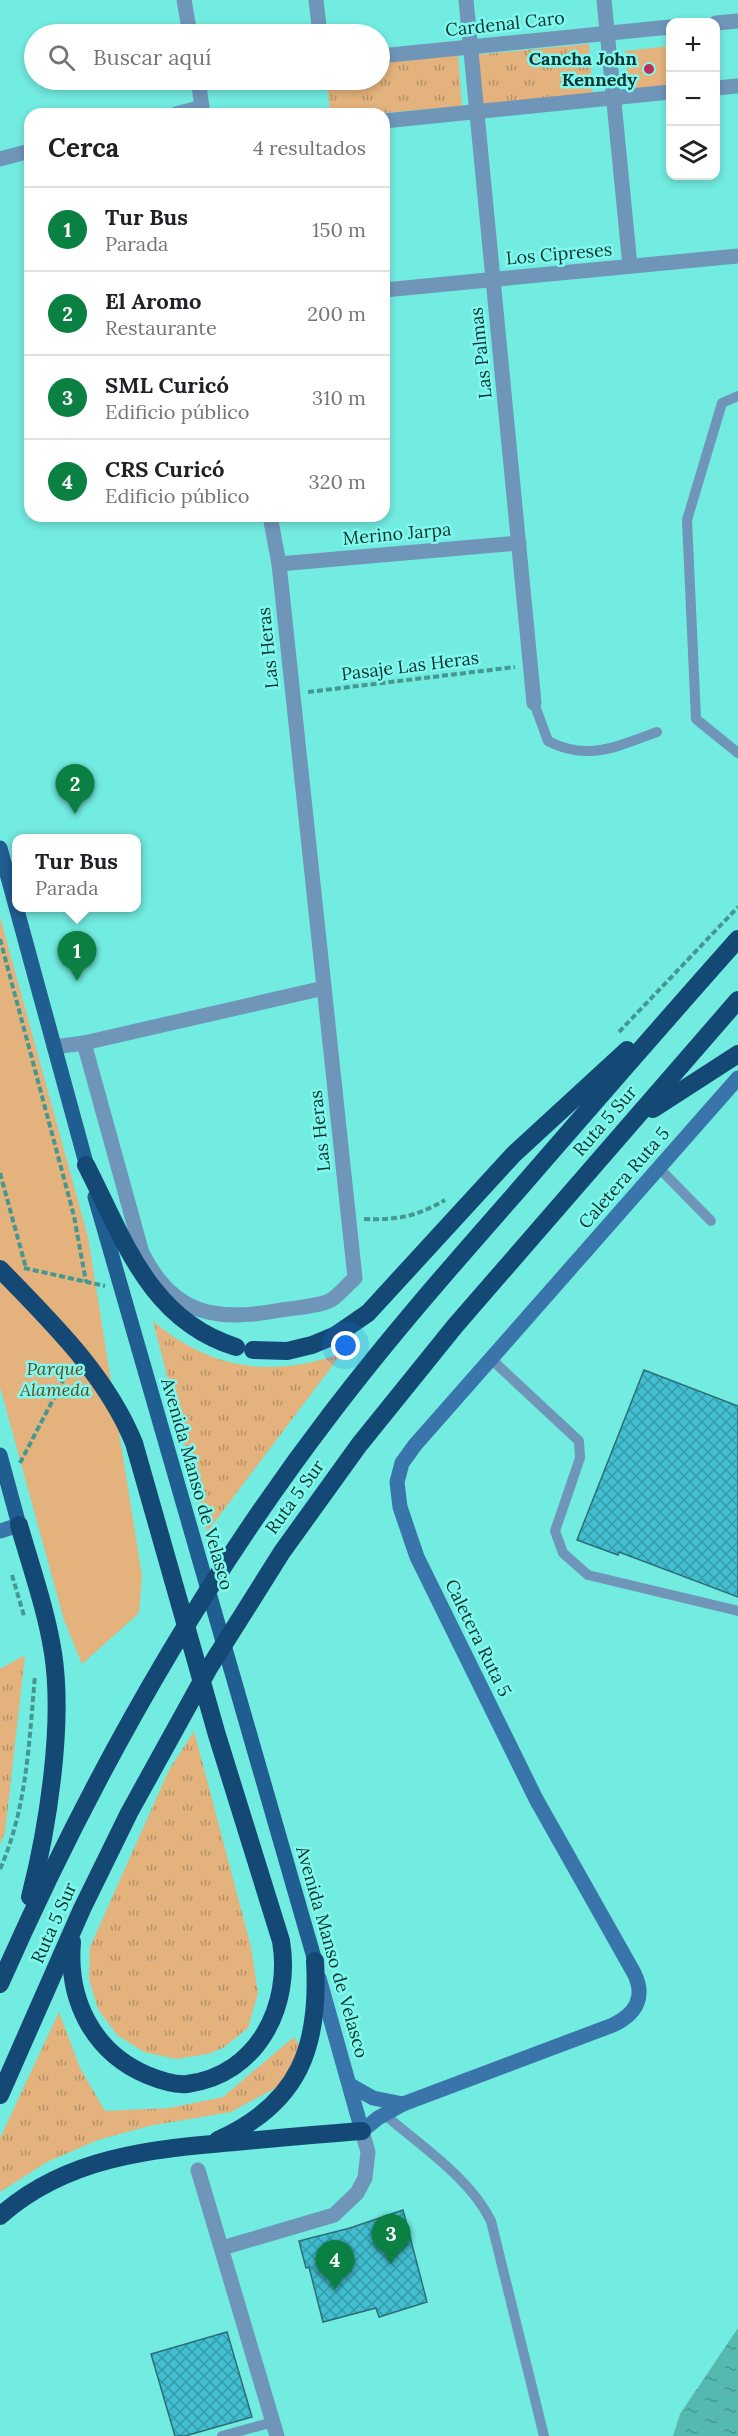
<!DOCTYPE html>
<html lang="es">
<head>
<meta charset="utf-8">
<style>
	:root { --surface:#fff; --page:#f2f2f2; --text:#202124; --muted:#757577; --line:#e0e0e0; --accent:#0b8043 }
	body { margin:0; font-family:Lora,serif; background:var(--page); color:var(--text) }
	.controls { position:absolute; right:18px; top:18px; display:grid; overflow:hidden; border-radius:12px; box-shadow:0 3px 9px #0003 }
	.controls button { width:54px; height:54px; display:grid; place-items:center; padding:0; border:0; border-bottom:2px solid var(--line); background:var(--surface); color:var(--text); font:30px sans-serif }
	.you { position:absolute; left:346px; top:1346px; width:21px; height:21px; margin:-15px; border:4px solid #fff; border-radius:50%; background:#1a73e8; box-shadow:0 0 0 9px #1a73e833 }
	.badge { display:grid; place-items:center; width:39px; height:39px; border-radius:50%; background:var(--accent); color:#fff; font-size:20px; font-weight:700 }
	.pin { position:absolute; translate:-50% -50px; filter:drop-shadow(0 2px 3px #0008) }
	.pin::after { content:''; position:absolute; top:32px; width:21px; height:18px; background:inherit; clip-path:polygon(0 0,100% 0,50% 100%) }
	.popup { position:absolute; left:12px; top:834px; width:129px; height:78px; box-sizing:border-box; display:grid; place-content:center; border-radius:12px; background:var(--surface); filter:drop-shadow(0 2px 4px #0005); font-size:20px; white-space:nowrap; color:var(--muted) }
	.popup b { font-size:22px; color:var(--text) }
	.popup::after { content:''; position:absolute; left:50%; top:100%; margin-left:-12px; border:12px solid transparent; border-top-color:var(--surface) }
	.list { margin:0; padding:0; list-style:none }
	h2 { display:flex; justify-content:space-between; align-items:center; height:78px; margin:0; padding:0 24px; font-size:26px }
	h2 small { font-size:20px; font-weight:400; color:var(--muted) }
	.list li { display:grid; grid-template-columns:39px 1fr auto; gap:18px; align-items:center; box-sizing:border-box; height:84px; padding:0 24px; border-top:2px solid var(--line) }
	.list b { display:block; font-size:22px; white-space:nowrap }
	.list p { margin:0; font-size:20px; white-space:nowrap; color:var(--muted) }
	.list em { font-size:20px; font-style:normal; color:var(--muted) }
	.icon { flex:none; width:33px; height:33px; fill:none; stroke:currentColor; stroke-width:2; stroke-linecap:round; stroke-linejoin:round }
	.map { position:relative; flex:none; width:738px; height:2436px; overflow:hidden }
	.search { position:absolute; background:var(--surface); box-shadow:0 3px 9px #0003; left:24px; top:24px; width:366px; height:66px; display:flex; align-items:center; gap:15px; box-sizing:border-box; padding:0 21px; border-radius:33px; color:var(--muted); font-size:22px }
	.panel { position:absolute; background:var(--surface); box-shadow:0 3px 9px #0003; left:24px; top:108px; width:366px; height:414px; border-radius:18px }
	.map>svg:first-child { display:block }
</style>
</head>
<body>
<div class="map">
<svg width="738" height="2436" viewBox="0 0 738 2436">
	<defs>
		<pattern id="grass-tufts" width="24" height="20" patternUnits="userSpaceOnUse" patternTransform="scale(1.5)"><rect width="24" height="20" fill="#e3b27d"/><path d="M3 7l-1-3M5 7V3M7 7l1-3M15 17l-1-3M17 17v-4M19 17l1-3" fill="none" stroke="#b69267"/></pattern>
		<pattern id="water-ripples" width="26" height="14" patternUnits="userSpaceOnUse" patternTransform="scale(1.5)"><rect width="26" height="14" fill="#56b9b0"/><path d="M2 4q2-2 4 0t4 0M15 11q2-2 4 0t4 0" fill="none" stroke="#469790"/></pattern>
		<pattern id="building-cross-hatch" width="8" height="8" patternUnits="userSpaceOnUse" patternTransform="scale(1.5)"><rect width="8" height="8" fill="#41becf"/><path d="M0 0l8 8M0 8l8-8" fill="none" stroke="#359ba9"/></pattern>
	</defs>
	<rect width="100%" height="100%" fill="#72ebe0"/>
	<g fill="url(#grass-tufts)">
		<polygon points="589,44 593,95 478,105 474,55"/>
		<polygon points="458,55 462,106 372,114 330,114 327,80 380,80 380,63"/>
		<path d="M 153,1321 C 209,1369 273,1379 342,1353 L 207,1532 Z"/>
		<polygon points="25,1655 5,1833 0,1844 0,1669"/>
		<polygon points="194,1731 251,1947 258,1993 248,2028 223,2048 208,2054 176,2059 144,2052 117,2035 98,2009 89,1979 90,1947 169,1770"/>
		<polygon points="59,2012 80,2068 105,2111 169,2108 223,2097 294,2037 300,2047 283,2084 231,2112 149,2126 98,2140 47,2162 0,2192 0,2138"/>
	</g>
	<g fill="#e3b27d">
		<polygon points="670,46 670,88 629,92 625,51"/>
		<polygon points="0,917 88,1237 142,1576 139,1613 82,1664 64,1620 0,1387"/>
	</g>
	<polygon fill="url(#water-ripples)" points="738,2328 738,2436 673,2436 680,2414"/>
	<g fill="url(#building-cross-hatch)" stroke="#2e6d77" stroke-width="1.5">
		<polygon points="644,1370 738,1406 738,1597 619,1552 618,1555 577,1540"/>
		<polygon points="403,2210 427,2302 379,2317 376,2308 323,2322 309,2267 306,2268 299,2241 350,2228"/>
		<polygon points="227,2332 252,2417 185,2436 175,2436 151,2354"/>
	</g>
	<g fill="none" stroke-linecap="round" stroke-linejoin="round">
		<g stroke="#449890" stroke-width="4" stroke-dasharray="6 3" stroke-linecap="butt">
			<polyline points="308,692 515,667"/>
			<polyline points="0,939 74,1216 86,1282"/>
			<polyline points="619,1032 738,907"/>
			<polyline points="0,1173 26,1268"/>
			<path d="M 364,1219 C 397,1220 416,1217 445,1200"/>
			<polyline points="24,1268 105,1286"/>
			<polyline points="20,1463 69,1369"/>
			<polyline points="12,1575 24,1616"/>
			<path d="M 0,1869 C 27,1809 29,1741 35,1676"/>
		</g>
		<g stroke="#6f95b9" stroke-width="10">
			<polyline points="738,396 722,403 687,520 696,719 738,753"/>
			<path d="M 534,703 L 548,741 C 588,762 618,746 657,732"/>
			<polyline points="659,1168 711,1221"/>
			<polyline points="491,1359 579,1441 580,1458 555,1531 563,1553 588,1575 738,1611"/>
			<path d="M 384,2114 C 421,2146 470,2178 491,2221 L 544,2436"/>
			<polyline points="222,2436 273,2422"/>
		</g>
		<g stroke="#6f95b9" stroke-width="15">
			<polyline points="184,0 190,34"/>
			<polyline points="316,0 320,34"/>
			<polyline points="466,0 534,703"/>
			<polyline points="604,0 630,266"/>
			<polyline points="716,23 738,21"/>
			<polyline points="380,56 670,27"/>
			<polyline points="198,80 203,114"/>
			<polyline points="716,88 738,86"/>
			<polyline points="176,114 202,107"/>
			<polyline points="384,121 670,92"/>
			<polyline points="0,159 30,151"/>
			<polyline points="384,290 738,256"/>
			<polyline points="279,564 519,543"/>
			<path d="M 84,1043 L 142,1253 C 174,1316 217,1322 281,1310 C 294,1308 321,1306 331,1300 C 339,1295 347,1285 355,1278 L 279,564 L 270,516"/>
			<polyline points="54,1047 84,1043 324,988"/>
			<polyline points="198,2170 277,2436"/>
			<polyline points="222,2248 334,2215 357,2193 365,2178 368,2152 362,2131"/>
		</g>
		<g stroke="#3975aa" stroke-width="15">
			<polyline points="0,1531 19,1525"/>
			<path d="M 319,1978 L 362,2131 L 378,2118 L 403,2104 L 613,2025 C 636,2014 646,1997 634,1973 L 536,1799 L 417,1557 L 400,1507 L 397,1482 L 402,1463 L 415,1445 L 738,1078"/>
			<polyline points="350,2085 373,2098 403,2104"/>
		</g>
		<g stroke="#205d91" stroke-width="15">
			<polyline points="0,848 89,1174"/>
			<polyline points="95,1197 315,1961"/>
			<polyline points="0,1455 19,1525"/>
		</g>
		<g stroke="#144975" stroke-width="18">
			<polyline points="653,1109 738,1054"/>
			<path d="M 86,1165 C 124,1239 149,1320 236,1347"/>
			<path d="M 0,1269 C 51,1322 106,1374 134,1443 L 217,1735 L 281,1941 C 292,2005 258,2075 187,2084 C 175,2085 159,2080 147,2075 C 93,2052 67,2000 72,1942"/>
			<polyline points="253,1350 287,1351 312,1345 336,1335 368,1313 513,1155 627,1050"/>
			<path d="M 19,1525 C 31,1567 46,1609 53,1653 C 64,1724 48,1827 30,1897"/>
			<path d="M 0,1984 C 88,1784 197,1589 330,1415 C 390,1336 455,1262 521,1187 C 593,1104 665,1021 738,939"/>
			<polyline points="0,2095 82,1909 129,1813 209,1668 282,1552 359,1445 455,1326 738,1000"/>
			<path d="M 218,2140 C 300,2103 320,2046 315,1961"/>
			<path d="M 0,2216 C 66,2157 151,2149 235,2142 C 277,2138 320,2134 362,2131"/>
		</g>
	</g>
	<circle fill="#bd2e5a" stroke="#80f8ee" stroke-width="2" cx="649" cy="69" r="6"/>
	<g text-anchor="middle" stroke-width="5" stroke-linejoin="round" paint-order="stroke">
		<g font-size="18" fill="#0c3431" stroke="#80f8ee">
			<text transform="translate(505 24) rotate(-6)" y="6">Cardenal Caro</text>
			<text transform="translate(559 254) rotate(-5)" y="6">Los Cipreses</text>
			<text transform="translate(481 353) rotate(-96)" y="6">Las Palmas</text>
			<text transform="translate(397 534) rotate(-5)" y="6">Merino Jarpa</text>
			<text transform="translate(268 648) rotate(-96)" y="6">Las Heras</text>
			<text transform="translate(410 666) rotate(-7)" y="6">Pasaje Las Heras</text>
			<text transform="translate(605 1121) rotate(-49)" y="6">Ruta 5 Sur</text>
			<text transform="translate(320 1131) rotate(-96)" y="6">Las Heras</text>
			<text transform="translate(624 1178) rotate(-49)" y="6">Caletera Ruta 5</text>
			<text transform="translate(197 1484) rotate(74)" y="6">Avenida Manso de Velasco</text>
			<text transform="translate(295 1497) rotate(-54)" y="6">Ruta 5 Sur</text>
			<text transform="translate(478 1638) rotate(64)" y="6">Caletera Ruta 5</text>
			<text transform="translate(54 1923) rotate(-66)" y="6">Ruta 5 Sur</text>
			<text transform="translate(332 1952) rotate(74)" y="6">Avenida Manso de Velasco</text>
		</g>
		<g font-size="18" font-weight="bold" fill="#0c3431" stroke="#80f8ee" text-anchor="end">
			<text x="637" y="65">Cancha John<tspan x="637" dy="21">Kennedy</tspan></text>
		</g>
		<g font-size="18" font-style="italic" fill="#6a471d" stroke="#80f8ee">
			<text x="55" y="1375">Parque<tspan x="55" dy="21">Alameda</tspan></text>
		</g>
	</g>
</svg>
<div class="controls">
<button>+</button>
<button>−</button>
<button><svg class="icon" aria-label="layers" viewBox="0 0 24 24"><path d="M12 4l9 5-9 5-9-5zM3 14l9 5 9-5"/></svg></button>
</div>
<div class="you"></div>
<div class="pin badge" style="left:77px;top:981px">1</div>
<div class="popup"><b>Tur Bus</b>Parada</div>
<div class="pin badge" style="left:75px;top:814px">2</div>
<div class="pin badge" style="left:391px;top:2264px">3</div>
<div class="pin badge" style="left:335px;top:2290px">4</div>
<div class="search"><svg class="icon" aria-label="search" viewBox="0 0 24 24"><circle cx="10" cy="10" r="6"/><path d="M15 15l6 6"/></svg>Buscar aquí</div>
<section class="panel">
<h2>Cerca<small>4 resultados</small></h2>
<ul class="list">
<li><span class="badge">1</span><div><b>Tur Bus</b><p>Parada</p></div><em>150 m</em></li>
<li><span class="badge">2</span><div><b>El Aromo</b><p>Restaurante</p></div><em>200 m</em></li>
<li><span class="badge">3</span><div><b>SML Curicó</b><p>Edificio público</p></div><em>310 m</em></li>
<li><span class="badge">4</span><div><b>CRS Curicó</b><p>Edificio público</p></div><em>320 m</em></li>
</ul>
</section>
</div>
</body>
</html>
